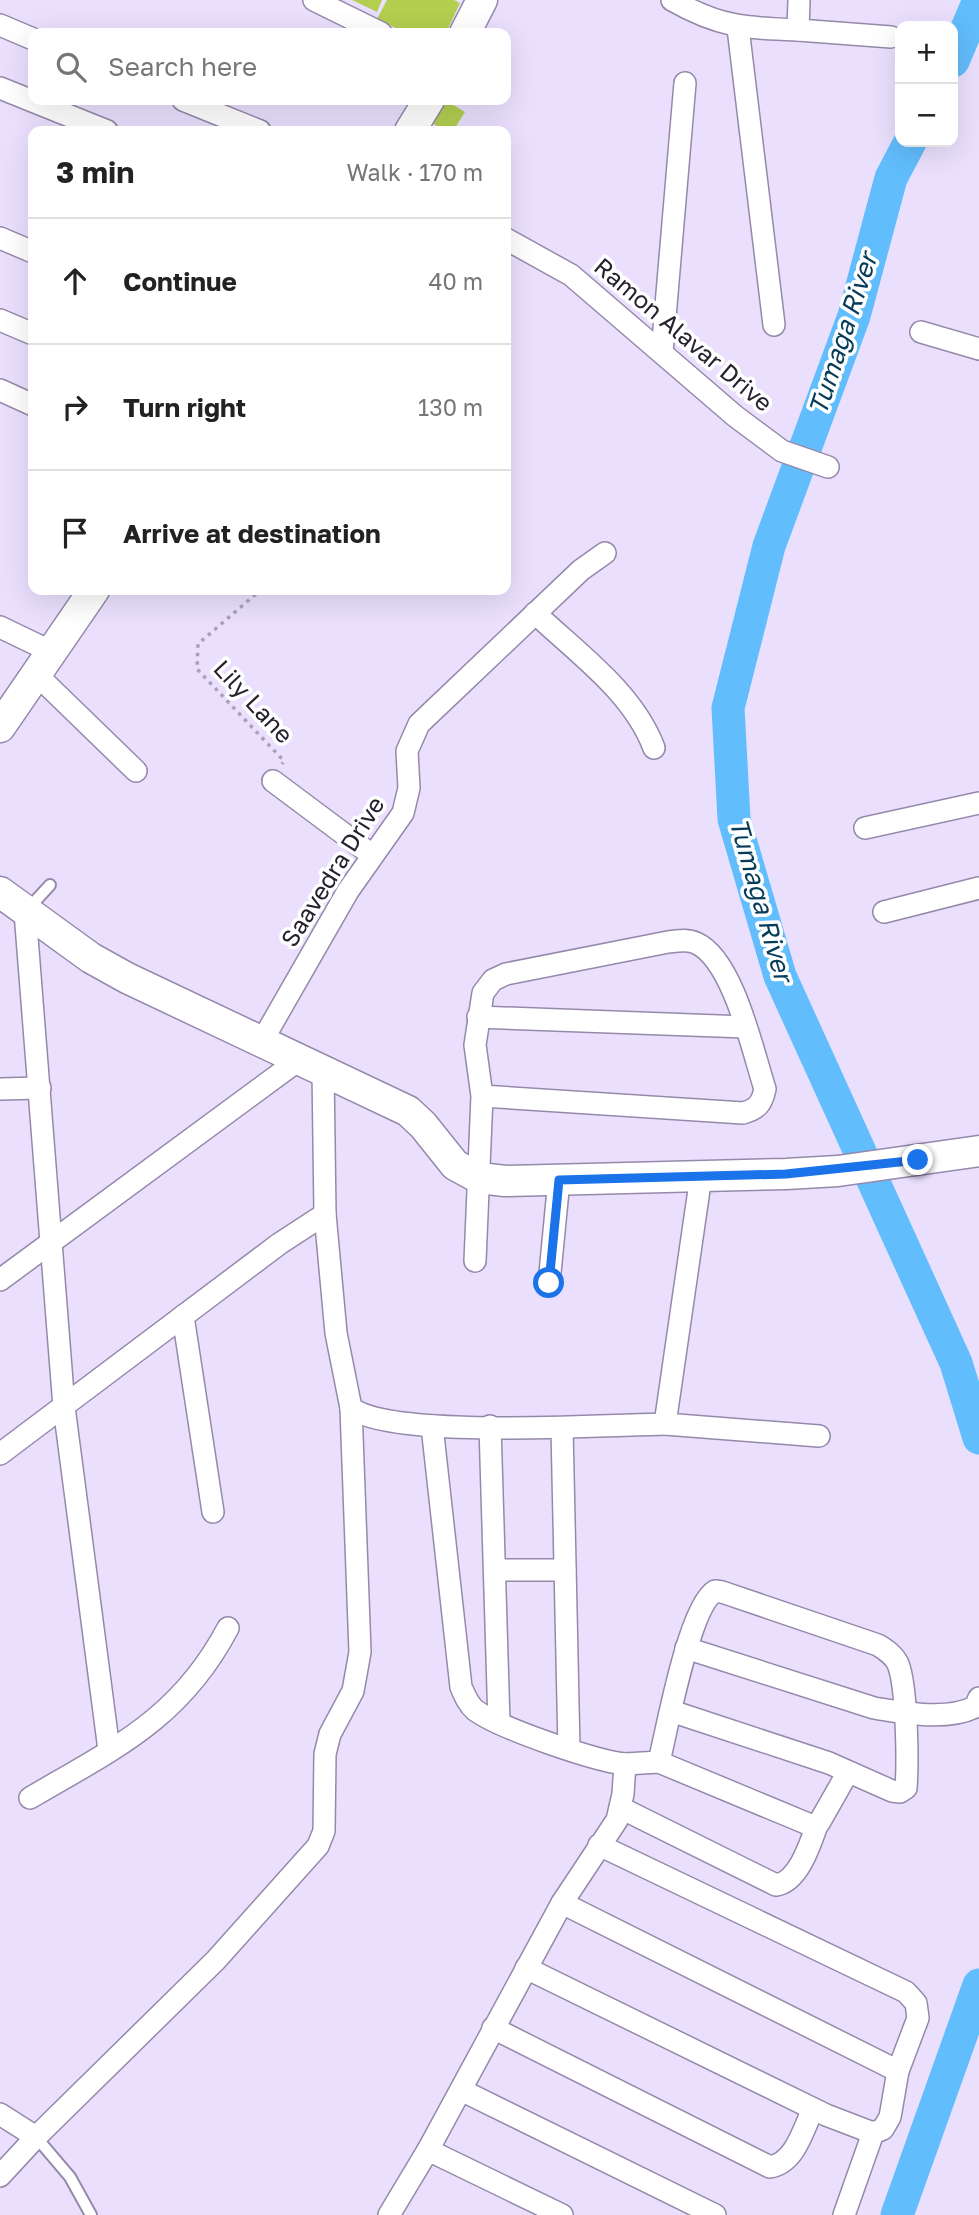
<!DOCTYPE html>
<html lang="en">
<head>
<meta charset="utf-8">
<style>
	:root { --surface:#fff; --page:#f2f2f2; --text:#222; --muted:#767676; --line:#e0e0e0 }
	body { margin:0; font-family:"Golos Text",sans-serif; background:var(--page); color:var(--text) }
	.controls { position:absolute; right:21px; top:21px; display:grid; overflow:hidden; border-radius:14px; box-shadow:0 7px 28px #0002 }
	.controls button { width:63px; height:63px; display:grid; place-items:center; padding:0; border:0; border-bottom:2px solid var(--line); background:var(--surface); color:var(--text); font:35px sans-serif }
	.stop { position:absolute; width:21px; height:21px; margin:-16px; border:5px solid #1a73e8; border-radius:50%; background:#fff }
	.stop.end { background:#1a73e8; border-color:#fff; box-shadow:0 2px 7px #0008 }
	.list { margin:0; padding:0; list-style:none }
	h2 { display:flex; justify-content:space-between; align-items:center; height:91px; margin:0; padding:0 28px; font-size:30px }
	h2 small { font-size:23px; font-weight:400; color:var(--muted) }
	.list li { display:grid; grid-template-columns:46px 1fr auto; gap:21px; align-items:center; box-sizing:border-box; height:126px; padding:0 28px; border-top:2px solid var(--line) }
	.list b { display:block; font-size:26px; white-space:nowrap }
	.list em { font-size:23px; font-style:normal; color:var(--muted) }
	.icon { flex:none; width:38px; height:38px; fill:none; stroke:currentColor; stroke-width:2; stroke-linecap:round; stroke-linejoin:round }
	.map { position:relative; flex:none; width:979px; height:2215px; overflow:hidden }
	.search { position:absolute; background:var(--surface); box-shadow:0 7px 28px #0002; left:28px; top:28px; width:483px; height:77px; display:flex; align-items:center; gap:18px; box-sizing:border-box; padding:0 24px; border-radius:14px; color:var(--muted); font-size:26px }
	.panel { position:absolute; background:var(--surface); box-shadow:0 7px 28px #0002; left:28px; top:126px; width:483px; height:469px; border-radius:14px }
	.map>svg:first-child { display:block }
</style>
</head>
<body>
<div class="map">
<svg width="979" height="2215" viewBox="0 0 979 2215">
	<rect width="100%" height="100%" fill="#eae0fe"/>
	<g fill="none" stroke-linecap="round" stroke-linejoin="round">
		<g stroke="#62bdfc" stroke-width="33">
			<polyline points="953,61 979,0"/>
			<polyline points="910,142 891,178 854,316 769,546 728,708 734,819 780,976 956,1363 979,1438"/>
			<polyline points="897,2215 979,1985"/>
		</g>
	</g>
	<g fill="#b2cf50">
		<polygon points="352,0 382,0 377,12"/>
		<polygon points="387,0 454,0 460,3 446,33 406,33 377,19"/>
		<polygon points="445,100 465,112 453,131 444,131 431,122"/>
	</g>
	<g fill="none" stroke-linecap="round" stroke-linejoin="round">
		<g stroke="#9589ab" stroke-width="14">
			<g id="service">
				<polyline points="27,910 50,885"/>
				<polyline points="36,2137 70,2177 91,2215"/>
			</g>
		</g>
		<g stroke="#9589ab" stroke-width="24">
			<g id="minor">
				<polyline points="314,0 381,33"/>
				<path d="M 672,0 C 719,27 745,28 798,30 L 799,0"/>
				<polyline points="0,25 33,39"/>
				<polyline points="738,28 774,325"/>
				<polyline points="798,30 891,37"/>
				<polyline points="0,88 107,131"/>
				<polyline points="183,100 260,131"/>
				<polyline points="0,238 33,252"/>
				<polyline points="506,239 571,275 735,416 782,451 828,467"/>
				<polyline points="0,320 33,334"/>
				<polyline points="921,332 979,349"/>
				<polyline points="662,352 685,83"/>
				<polyline points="0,390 33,405"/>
				<path d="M 535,613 C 577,653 633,692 654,748"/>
				<polyline points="0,627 52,652"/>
				<polyline points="37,675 136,771"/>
				<polyline points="273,781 372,855"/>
				<polyline points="865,828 979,803"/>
				<polyline points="25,912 64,1407 109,1750"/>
				<polyline points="884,912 979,888"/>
				<polyline points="478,1017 745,1027"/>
				<polyline points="262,1041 348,891 403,813 409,788 407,751 419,724 581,570 605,553"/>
				<path d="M 323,1070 L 325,1214 L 336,1333 L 351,1408 C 393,1439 604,1425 665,1424"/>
				<polyline points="0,1089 40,1088"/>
				<polyline points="701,1176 665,1424 819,1436"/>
				<path d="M 475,1261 L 482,1096 L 475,1045 L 483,993 L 493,980 L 506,974 L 668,942 C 678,941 687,939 696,943 C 733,959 753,1052 765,1089 C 762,1103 758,1109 743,1113 L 482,1096"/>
				<polyline points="0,1280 300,1059"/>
				<polyline points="549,1283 559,1180"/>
				<polyline points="183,1316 213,1512"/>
				<polyline points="490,1426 499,1723"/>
				<polyline points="562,1428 569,1749"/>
				<polyline points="0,1454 279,1244 325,1214"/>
				<polyline points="495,1570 565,1570"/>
				<path d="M 686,1648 L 874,1708 C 904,1713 947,1721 975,1707 L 979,1698"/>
				<polyline points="659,1762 813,1826 819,1823 848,1772"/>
				<path d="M 625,1764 L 659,1762 C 667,1729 689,1607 715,1591 L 722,1592 L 878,1645 C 886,1650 894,1655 898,1664 C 907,1686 908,1763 906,1788 L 900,1792 L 892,1791 L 829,1763 L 671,1711"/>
				<path d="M 30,1798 C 115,1748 180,1719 228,1628"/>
				<path d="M 621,1808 L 776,1885 C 798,1882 810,1845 817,1825"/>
				<polyline points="562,1903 898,2071"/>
				<polyline points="526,1968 826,2115 873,2133 883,2129 890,2117 898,2071 918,2018 916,2003 906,1992 599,1845"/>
				<path d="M 493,2028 L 770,2167 C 795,2163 803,2130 813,2109"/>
				<polyline points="461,2090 715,2215"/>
				<polyline points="0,2114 36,2137 216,1960 318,1846 324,1831 325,1754 330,1734 353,1691 360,1652 351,1408"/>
				<polyline points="428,2150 562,2215"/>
				<polyline points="0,2176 36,2137"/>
				<path d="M 389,2215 L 428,2150 L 562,1903 L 617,1820 L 623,1794 L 625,1764 C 595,1761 499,1728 475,1710 C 468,1704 465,1696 461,1687 L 432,1426"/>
				<polyline points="844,2215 873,2133"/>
			</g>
		</g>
		<g stroke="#9589ab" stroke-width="33">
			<g id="secondary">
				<polyline points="465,33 482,0"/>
				<polyline points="410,131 429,100"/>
				<polyline points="0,727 94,590"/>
				<polyline points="0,892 91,958 127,978 408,1111 423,1125 455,1165 479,1178 505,1181 786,1174 838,1171 979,1151"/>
			</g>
		</g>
		<polyline stroke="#a9a1b9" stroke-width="3.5" stroke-dasharray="3.5 5" stroke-linecap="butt" points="251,590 257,593 198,644 197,669 284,761 282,764"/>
		<use href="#service" stroke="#fff" stroke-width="10"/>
		<use href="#minor" stroke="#fff" stroke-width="21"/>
		<use href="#secondary" stroke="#fff" stroke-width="30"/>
	</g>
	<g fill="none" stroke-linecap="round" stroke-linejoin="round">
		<polyline stroke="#1a73e8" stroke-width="9" points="549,1283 559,1180 786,1174 918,1160"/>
	</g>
	<g text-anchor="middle" stroke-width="7" stroke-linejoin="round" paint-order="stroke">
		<g font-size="24" fill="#26212e" stroke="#fff">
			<text transform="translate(683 335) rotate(40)" y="8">Ramon Alavar Drive</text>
			<text transform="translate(253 702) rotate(47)" y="8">Lily Lane</text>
			<text transform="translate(333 872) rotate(-58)" y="8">Saavedra Drive</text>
		</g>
		<g font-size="26" font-style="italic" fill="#063c5a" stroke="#fff">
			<text transform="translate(843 334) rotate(-72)" y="9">Tumaga River</text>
			<text transform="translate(761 900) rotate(74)" y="9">Tumaga River</text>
		</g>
	</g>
</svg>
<div class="controls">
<button>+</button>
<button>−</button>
</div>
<div class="stop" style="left:549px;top:1283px"></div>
<div class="stop end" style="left:918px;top:1160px"></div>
<div class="search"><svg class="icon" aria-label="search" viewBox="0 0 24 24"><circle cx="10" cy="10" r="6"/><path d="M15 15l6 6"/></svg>Search here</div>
<section class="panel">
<h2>3 min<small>Walk · 170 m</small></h2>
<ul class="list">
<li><svg class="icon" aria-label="ahead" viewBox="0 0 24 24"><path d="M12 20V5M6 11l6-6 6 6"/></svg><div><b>Continue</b></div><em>40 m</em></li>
<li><svg class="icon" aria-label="right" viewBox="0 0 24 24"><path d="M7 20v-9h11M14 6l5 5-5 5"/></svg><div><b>Turn right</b></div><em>130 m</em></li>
<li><svg class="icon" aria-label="arrive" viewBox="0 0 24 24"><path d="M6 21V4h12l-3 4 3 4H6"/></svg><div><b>Arrive at destination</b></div></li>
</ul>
</section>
</div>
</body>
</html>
